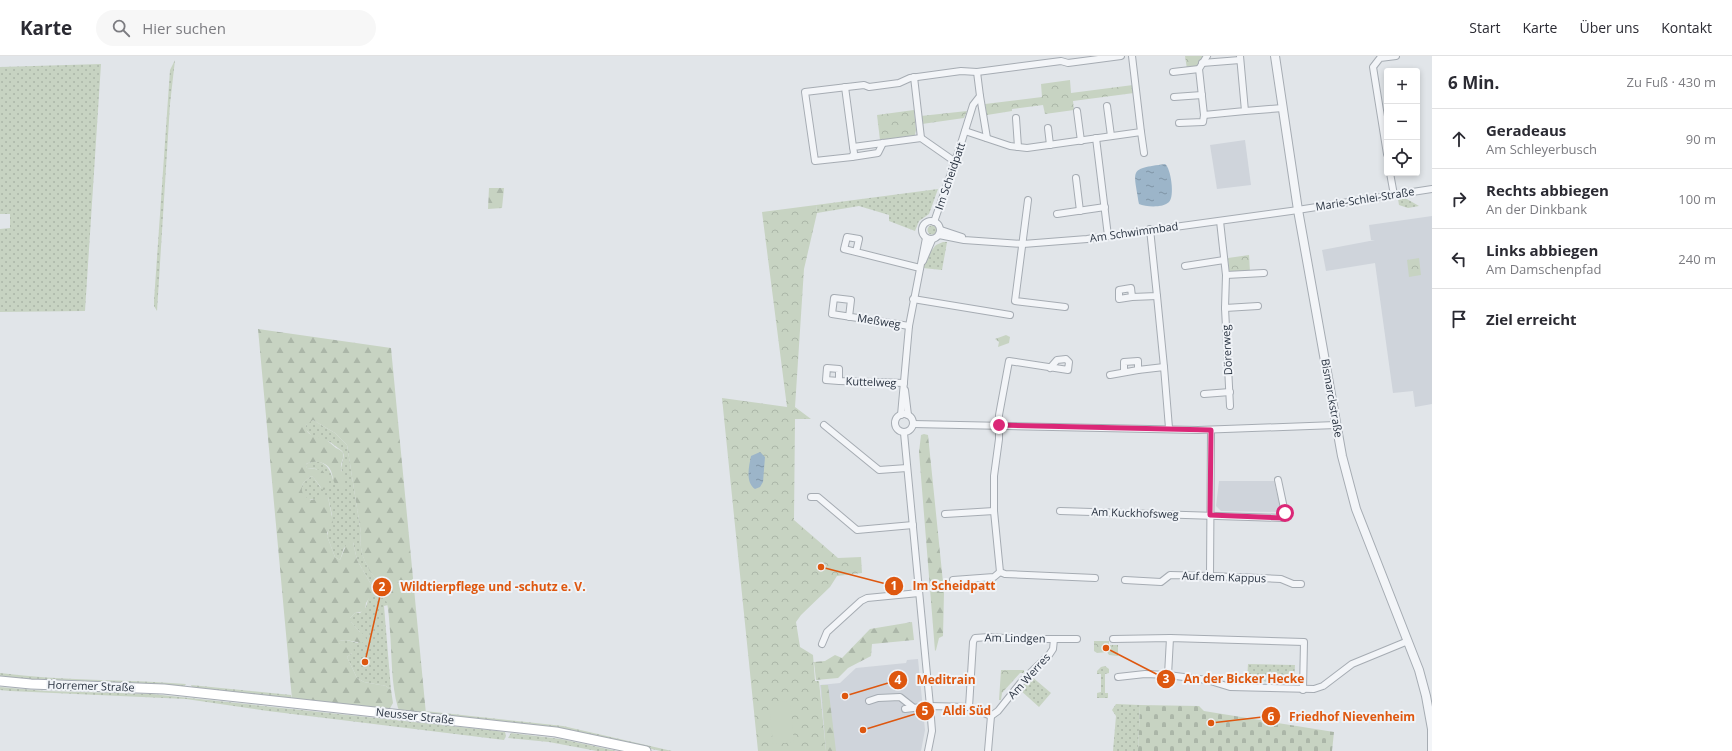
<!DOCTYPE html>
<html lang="de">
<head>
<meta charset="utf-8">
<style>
	:root { --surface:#fff; --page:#f7f7f7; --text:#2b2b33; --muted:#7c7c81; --line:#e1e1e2 }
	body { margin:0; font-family:"Open Sans",sans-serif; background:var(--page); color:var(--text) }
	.controls { position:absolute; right:12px; top:12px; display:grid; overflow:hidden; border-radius:4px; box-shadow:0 2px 6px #0003 }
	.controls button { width:36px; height:36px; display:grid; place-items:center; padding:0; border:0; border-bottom:1px solid var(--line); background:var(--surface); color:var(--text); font:20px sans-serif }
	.stop { position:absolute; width:12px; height:12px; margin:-9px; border:3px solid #db2777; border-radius:50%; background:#fff }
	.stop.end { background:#db2777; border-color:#fff; box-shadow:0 1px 4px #0008 }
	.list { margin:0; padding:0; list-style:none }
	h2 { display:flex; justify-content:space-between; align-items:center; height:52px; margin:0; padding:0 16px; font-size:17px }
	h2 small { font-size:13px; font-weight:400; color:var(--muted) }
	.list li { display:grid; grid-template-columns:26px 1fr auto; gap:12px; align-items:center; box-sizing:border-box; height:60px; padding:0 16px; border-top:1px solid var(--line) }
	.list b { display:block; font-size:15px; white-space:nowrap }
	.list p { margin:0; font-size:13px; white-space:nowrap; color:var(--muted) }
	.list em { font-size:13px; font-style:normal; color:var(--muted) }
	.icon { flex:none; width:22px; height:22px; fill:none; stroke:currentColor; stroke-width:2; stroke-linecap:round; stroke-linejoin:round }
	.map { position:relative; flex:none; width:1432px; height:695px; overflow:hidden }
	header { display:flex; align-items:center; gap:24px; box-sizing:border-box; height:56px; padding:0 20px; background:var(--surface); border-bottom:1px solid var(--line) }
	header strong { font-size:19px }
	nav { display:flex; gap:22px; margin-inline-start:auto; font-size:14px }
	.search { width:280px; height:36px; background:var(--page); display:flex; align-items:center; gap:10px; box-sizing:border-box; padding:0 14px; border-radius:22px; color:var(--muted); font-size:15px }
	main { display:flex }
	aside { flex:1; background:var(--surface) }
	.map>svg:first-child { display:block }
</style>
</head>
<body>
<header>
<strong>Karte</strong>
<div class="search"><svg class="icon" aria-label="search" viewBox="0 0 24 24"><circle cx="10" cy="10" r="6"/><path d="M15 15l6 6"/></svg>Hier suchen</div>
<nav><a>Start</a><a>Karte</a><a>Über uns</a><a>Kontakt</a></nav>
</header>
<main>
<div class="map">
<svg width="1432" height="695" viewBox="0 0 1432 695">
	<defs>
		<pattern id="grass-dots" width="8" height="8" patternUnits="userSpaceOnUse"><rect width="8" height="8" fill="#c7d3c2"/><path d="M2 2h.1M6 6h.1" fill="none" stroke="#abb6a8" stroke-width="1.8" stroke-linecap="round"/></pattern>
		<pattern id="forest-firs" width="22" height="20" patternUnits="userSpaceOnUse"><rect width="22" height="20" fill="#c7d3c2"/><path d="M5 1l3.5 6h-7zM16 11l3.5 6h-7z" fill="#abb6a8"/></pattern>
		<pattern id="cemetery-stones" width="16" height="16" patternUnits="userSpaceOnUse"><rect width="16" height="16" fill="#c7d3c2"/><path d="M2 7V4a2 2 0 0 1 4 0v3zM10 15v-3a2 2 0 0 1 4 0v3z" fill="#abb6a8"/></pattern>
		<pattern id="park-crowns" width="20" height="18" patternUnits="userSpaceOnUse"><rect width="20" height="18" fill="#c7d3c2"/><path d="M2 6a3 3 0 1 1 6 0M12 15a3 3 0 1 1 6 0" fill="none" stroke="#abb6a8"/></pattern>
		<pattern id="water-ripples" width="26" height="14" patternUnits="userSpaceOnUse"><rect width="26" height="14" fill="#9cb5c9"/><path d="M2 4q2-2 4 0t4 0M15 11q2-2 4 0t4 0" fill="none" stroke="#7f94a5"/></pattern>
	</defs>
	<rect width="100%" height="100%" fill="#e1e5e9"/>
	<g fill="#cfd4db">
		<polygon points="1245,84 1251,129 1217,133 1210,89"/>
		<polygon points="1432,160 1432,348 1415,351 1413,335 1393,337 1375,207 1326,215 1322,194 1375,184 1371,184 1369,169"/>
		<polygon points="1219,425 1274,425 1281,454 1278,456 1221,455 1216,450"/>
		<polygon points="918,603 925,674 921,695 826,695 820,629 840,627 856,612 906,607 907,604"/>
	</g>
	<g fill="url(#grass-dots)">
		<polygon points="175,4 170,48 157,255 154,250 154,245 170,14"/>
		<polygon points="101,8 85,255 0,256 0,173 10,172 10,158 0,158 0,11"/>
		<polygon points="938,133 929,158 919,165 915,175 889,165 889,159 859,150 817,157 816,149"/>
		<polygon points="1402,141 1405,142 1419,150 1408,152 1399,149 1398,143"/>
		<circle cx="932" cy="174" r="4.5"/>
		<polygon points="943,186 947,186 942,214 923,212 930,194 932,194 936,189"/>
		<path d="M 313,364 L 335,377 L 347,389 L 361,477 C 357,509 380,521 388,549 L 384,550 L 391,634 L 386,630 L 364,626 L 357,622 L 347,601 L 352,597 L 339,587 L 339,585 L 346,584 L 358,587 L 360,576 L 349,564 L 350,562 L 355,557 L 360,557 L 366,551 L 372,530 L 357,504 L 353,486 L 344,492 L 340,504 L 335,501 L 327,480 L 332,459 L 328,441 C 315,444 296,448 303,427 L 311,420 L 313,421 L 321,432 L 317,413 L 307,412 L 306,408 C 320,401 330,409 333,424 L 342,415 L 341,412 L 344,399 L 342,395 L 330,386 L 312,380 L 305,373 L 307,367 Z"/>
		<polygon points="1248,608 1295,609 1294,626 1247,625"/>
		<polygon points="1105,610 1109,613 1109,617 1105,618 1105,637 1108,637 1108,642 1097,642 1097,637 1101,636 1101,618 1097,618 1097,615 1101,611"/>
		<path d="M 0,617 C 62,625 124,623 186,628 L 183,632 L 33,625 L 0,622 Z"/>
		<polygon points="1031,620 1051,637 1039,651 1019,633"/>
		<polygon points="191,629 291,639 292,643 193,633"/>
		<polygon points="0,631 46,635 152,638 489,674 505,676 506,680 504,684 268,655 186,643 10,635 0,634"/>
		<polygon points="1116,648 1140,649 1138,695 1113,695 1116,660 1112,654"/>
		<polygon points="425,655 563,670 672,695 661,695 582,678 426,658"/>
		<polygon points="511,677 561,683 617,695 597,695 549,686 508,682"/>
	</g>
	<g fill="url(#forest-firs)">
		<polygon points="489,132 504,132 502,152 488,153"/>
		<path d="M 258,273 L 391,292 L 426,658 L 400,655 L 398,652 C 391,628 392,600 390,575 C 389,566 389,556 387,547 C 379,520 357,509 361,477 L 347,389 L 335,377 L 313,364 L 306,369 C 305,382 318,379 326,384 C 330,386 332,389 336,392 C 338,393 341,394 343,397 C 345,402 340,407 341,412 C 342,420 347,425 342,433 C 332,429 334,423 331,415 C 327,405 314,404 306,408 L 307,412 L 322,414 L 328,422 L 329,429 L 326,433 L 323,434 L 313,421 L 311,420 L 303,427 C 300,436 303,441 312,444 L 325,439 L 328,441 L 333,466 L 327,477 L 327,480 L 335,501 L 340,504 L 348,484 L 353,486 L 357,504 L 372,530 L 373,536 L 366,547 L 365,555 L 355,557 L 350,562 L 350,565 L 360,576 L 365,579 L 366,583 L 362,587 L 346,584 L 339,585 L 339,587 L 343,589 L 351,589 L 354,594 L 352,597 L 347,601 L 357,622 L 364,626 L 386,630 L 391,634 L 393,647 L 389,654 L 292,643 Z"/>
		<polygon points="924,378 928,379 944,536 943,580 939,582 936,594 935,595 919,396 921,379"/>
		<polygon points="912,566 914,584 872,588 871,600 848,612 838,622 816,624 814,606 825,605 835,599 842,602 870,573"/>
		<polygon points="821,629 828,629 836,695 826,695"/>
	</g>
	<polygon fill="url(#cemetery-stones)" points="1140,649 1199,650 1204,655 1334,676 1332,695 1138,695"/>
	<g fill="url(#park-crowns)">
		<polygon points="1185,0 1203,0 1197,12 1187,13"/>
		<polygon points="1070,24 1071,37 1133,29 1134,37 1073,45 1074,54 1045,58 1043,49 1012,53 1012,55 987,59 985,48 1042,41 1041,28"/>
		<polygon points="914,54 916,74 915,79 880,84 877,59"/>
		<polygon points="967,55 964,62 922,68 921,60"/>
		<polygon points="816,149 817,157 804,213 795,351 811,363 795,363 794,464 838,502 861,501 862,517 837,520 830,531 801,559 796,566 800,591 813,599 815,625 819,625 826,695 758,695 722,342 787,351 762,156"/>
		<polygon points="1249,199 1250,216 1232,217 1229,214 1228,202"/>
		<polygon points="1419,202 1421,219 1409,221 1407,204"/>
		<polygon points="1006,279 1010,281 1009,287 998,291 999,286 995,283"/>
		<polygon points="1094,585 1109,585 1109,589 1118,589 1118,600 1109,599 1107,596 1097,597 1094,595"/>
		<polygon points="1001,614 1024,614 1024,617 1020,617 1002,637 1001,644 999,644"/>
	</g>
	<polygon fill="#c7d3c2" points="790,645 794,686 773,688 769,647"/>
	<g fill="url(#water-ripples)">
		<path d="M 1165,108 C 1171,112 1175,141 1169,146 C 1163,152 1146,151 1139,148 C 1134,113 1128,113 1165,108 Z"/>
		<path d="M 760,396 L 765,401 L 763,426 L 760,431 L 755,433 C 745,426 749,410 751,400 Z"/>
	</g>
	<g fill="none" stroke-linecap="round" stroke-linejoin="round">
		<g stroke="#a6acb3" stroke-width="8">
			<g id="minor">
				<polyline points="1207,0 1199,13 1204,59 1245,55 1240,0"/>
				<polyline points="1202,7 1240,4"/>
				<polyline points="1173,16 1199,13"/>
				<polyline points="914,21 921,82"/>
				<polyline points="845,31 853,91"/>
				<polyline points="980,40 987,82"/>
				<polyline points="1174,41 1202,39"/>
				<polyline points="1107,50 1111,80"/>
				<polyline points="1077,55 1081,85"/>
				<polyline points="1245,55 1283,52"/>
				<polyline points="1016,62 1018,91"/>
				<polyline points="1179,67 1203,66 1204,59"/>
				<polyline points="1048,72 1050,89"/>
				<polyline points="965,75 1010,90 1027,92 1141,76 1132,0"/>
				<polyline points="1141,76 1144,97"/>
				<polyline points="1096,82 1108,180"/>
				<polyline points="1387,98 1373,11 1380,2 1396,0"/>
				<polyline points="852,101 878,97 883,87"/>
				<polyline points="954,105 921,82 853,91 854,97 852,101 815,105 805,36 864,29 869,31 899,27 910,22 961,15 977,16 1061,5 1068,7 1121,0"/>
				<polyline points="1390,117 1394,139"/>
				<polyline points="1076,122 1080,155"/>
				<polyline points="1028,144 1015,245 1065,251"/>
				<polyline points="1057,158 1105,151"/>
				<circle cx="931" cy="174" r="9"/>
				<polyline points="1220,165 1226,219 1225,252 1230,350"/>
				<polyline points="934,166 959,94 973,49 980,40 977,16"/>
				<polyline points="941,174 962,181"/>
				<polyline points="939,179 964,184 1023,188 1087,183 1291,155 1432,133"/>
				<polyline points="856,196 859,183 847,181 844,193 920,212"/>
				<polyline points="923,205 932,184"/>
				<polyline points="1185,210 1224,204"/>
				<polyline points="1226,219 1264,217"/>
				<polyline points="1157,240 1164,311"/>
				<polyline points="1132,241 1119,243 1119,234 1131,232 1132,241 1157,240 1150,173"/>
				<polyline points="913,243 1010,259"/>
				<polyline points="1225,252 1258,250"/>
				<polyline points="849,261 851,244 834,242 832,258 903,269 909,270"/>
				<polyline points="1050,312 1057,304 1066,303 1069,306 1068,314 1009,305 999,359 999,383 994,420 994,455 1000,516 1005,518 1095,522"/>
				<polyline points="1138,314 1164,311 1169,372"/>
				<polyline points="1110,319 1138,314 1138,305 1124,306 1124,315"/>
				<polyline points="839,325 826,324 827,312 839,313 839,325 904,327"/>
				<polyline points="905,334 908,359"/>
				<polyline points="1204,338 1230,336"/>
				<circle cx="904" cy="367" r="9"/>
				<polyline points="901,359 909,270 926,182"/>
				<polyline points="913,368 1198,374 1336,369"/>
				<polyline points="824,369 879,414 907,412"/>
				<polyline points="904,377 930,650 932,675 928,695"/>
				<polyline points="811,441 818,441 857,474 913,469"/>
				<polyline points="1060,455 1283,462 1285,457 1278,424"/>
				<polyline points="945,458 994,455"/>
				<polyline points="1210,520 1211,374"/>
				<polyline points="953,524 994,521 1000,516"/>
				<polyline points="1125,524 1161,526 1170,519 1210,520 1281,523 1293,528 1301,528"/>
				<polyline points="1113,583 1170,582 1304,586 1303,634"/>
				<polyline points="822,588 827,576 861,545 867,542 919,537"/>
				<polyline points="1168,619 1170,582"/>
				<polyline points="1118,621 1145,618 1168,619 1207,624 1230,631 1314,633 1323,630 1352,608 1408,585"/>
				<polyline points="869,645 878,642 900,641 914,652"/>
				<polyline points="969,651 973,586 975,582 989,581 1020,583 1077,583"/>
				<polyline points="905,653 930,650 969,651 991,660"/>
				<polyline points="991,660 998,655 1022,625 1049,599 1053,593 1054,583"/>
				<polyline points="988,695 991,660"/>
			</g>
		</g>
		<g stroke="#a6acb3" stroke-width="10">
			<g id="tertiary">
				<polyline points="1275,0 1298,154 1342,400 1356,453 1419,614 1426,640 1432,673"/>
				<polyline points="1432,695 1432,675"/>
			</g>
		</g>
		<g stroke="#a6acb3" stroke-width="11">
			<polyline id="secondary" points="0,625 31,628 164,633 393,658 556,676 646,695"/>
		</g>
		<use href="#minor" stroke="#f3f5f8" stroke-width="6"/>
		<use href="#tertiary" stroke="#f3f5f8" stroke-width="8"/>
		<use href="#secondary" stroke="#fff" stroke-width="9"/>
	</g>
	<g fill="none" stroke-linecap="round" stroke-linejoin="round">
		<polyline stroke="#db2777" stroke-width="5" points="999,369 1211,374 1210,459 1283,462 1285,457"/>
	</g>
	<g text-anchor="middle" stroke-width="4" stroke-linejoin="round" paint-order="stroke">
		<g font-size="11" fill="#293341" stroke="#f0f3f7">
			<text transform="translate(950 120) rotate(-71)" y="4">Im Scheidpatt</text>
			<text transform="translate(1365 143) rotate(-9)" y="4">Marie-Schlei-Straße</text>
			<text transform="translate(1134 176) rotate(-8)" y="4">Am Schwimmbad</text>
			<text transform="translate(879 265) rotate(9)" y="4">Meßweg</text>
			<text transform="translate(1227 294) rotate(-93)" y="4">Dörerweg</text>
			<text transform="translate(871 326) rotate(2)" y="4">Kuttelweg</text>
			<text transform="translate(1332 342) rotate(80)" y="4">Bismarckstraße</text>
			<text transform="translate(1135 457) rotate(2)" y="4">Am Kuckhofsweg</text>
			<text transform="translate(1224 521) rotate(2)" y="4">Auf dem Kappus</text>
			<text transform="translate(1015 582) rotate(1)" y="4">Am Lindgen</text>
			<text transform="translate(1029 620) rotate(-48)" y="4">Am Werres</text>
			<text transform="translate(91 630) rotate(2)" y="4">Horremer Straße</text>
			<text transform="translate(415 660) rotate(6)" y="4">Neusser Straße</text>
		</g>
	</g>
	<path fill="none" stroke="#de570f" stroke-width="1.5" d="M821 511L894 530M365 606L382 531M1106 592L1166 623M845 640L898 624M863 674L925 655M1211 667L1271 660"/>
	<g fill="#de570f" stroke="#f0f3f7" stroke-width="1.5">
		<circle cx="821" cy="511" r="4"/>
		<circle cx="365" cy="606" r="4"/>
		<circle cx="1106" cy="592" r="4"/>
		<circle cx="845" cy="640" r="4"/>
		<circle cx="863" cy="674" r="4"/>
		<circle cx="1211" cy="667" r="4"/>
		<circle cx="894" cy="530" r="10"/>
		<circle cx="382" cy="531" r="10"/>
		<circle cx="1166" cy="623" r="10"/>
		<circle cx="898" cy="624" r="10"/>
		<circle cx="925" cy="655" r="10"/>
		<circle cx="1271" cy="660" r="10"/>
	</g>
	<g font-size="12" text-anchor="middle" font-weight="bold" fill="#fff">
		<text x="894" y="534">1</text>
		<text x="382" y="535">2</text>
		<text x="1166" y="627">3</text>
		<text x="898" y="628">4</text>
		<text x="925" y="659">5</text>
		<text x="1271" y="665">6</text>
	</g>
	<g font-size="12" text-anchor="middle" font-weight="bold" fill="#de570f" stroke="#f0f3f7" stroke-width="4" stroke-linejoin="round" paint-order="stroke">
		<text x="954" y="534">Im Scheidpatt</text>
		<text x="493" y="535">Wildtierpflege und -schutz e. V.</text>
		<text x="1244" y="627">An der Bicker Hecke</text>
		<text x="946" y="628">Meditrain</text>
		<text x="967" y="659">Aldi Süd</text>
		<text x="1352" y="665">Friedhof Nievenheim</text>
	</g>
</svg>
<div class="controls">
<button>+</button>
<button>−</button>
<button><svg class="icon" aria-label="locate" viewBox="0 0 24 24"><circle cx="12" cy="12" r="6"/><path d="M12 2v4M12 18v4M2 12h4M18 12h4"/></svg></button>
</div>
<div class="stop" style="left:1285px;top:457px"></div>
<div class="stop end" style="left:999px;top:369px"></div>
</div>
<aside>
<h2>6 Min.<small>Zu Fuß · 430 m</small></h2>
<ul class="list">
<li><svg class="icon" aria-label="ahead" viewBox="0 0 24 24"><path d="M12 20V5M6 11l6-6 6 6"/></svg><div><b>Geradeaus</b><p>Am Schleyerbusch</p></div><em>90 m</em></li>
<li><svg class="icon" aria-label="right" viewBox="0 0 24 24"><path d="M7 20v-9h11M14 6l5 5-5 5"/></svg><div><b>Rechts abbiegen</b><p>An der Dinkbank</p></div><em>100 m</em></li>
<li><svg class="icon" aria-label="left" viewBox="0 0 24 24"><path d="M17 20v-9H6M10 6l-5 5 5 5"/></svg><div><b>Links abbiegen</b><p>Am Damschenpfad</p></div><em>240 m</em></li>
<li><svg class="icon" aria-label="arrive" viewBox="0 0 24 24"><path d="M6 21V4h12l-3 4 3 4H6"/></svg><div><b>Ziel erreicht</b></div></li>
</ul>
</aside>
</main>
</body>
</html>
